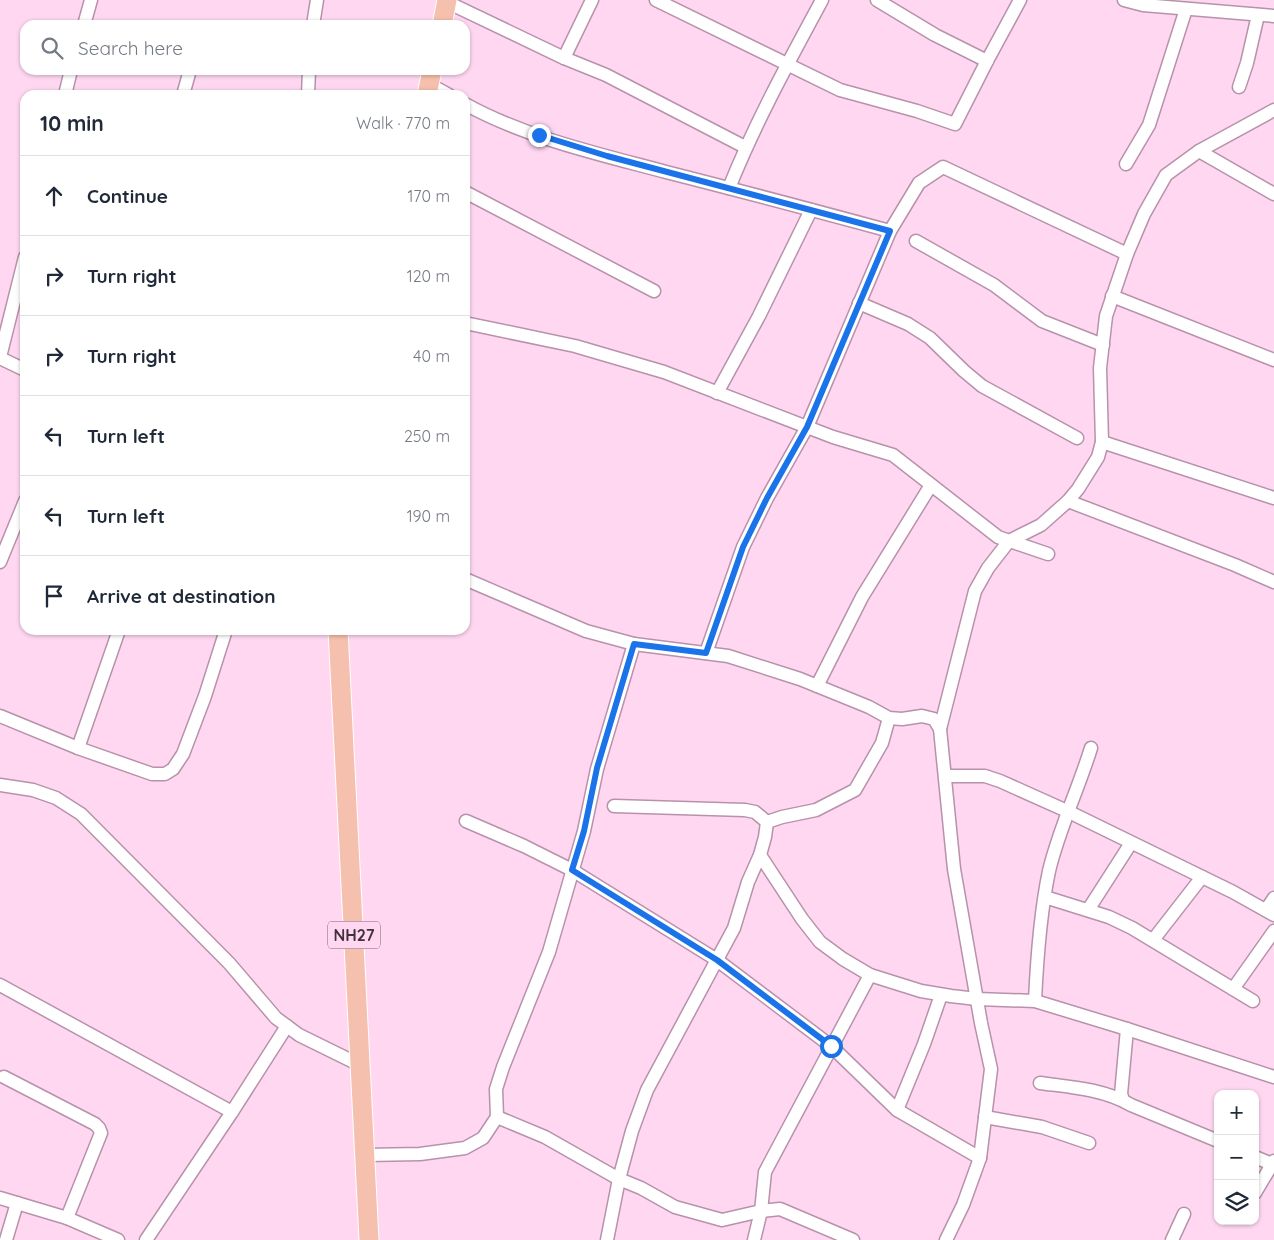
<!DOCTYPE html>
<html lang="en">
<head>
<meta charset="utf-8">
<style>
	:root { --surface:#fff; --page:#f2f2f3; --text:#1f2937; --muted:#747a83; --line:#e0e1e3 }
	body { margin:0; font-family:Quicksand,sans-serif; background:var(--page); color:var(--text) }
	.controls { position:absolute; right:15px; bottom:15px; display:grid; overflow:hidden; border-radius:10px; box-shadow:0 1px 4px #0004 }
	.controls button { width:45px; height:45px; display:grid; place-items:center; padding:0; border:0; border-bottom:1px solid var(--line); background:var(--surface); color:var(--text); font:25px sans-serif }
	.stop { position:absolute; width:15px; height:15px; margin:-11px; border:4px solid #1a73e8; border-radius:50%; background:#fff }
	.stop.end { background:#1a73e8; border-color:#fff; box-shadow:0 1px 5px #0008 }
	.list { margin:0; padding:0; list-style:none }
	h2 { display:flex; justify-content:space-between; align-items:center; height:65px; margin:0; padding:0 20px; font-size:21px }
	h2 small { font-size:16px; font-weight:400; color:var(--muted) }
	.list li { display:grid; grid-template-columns:32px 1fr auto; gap:15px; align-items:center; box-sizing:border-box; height:80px; padding:0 20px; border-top:1px solid var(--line) }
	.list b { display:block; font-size:19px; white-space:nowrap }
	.list em { font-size:16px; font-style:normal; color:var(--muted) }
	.icon { flex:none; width:28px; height:28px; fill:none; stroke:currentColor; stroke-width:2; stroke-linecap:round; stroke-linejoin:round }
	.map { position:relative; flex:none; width:1274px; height:1240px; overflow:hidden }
	.search { position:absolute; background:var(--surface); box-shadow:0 1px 4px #0004; left:20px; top:20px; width:450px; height:55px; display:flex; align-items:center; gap:12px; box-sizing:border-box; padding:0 18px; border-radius:15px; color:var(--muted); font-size:19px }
	.panel { position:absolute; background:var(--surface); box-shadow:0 1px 4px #0004; left:20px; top:90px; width:450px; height:545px; border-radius:15px }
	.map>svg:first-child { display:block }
</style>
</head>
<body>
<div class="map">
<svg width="1274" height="1240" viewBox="0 0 1274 1240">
	<rect width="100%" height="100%" fill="#ffd7f1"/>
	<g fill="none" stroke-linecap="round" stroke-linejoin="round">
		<g stroke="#b792aa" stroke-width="15">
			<g id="minor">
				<polyline points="656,0 840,90 917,111 955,124 987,61 1020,0"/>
				<polyline points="877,0 935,35 987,61"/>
				<polyline points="1124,0 1143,5 1274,16"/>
				<polyline points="447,2 564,58 606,75 745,147"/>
				<polyline points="84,25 91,0"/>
				<polyline points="313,25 317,0"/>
				<polyline points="564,58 592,0"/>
				<polyline points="429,84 449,95"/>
				<polyline points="1239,87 1247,63 1258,15"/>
				<polyline points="65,95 71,70"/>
				<polyline points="183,95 190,70"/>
				<polyline points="308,95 309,70"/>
				<path d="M 465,104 C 527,138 599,154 666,172 C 741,191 816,211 890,231"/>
				<polyline points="1199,151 1274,194"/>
				<polyline points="1126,164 1149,125 1186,9"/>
				<path d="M 729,188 C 755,123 789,61 822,0"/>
				<polyline points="465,192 654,291"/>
				<polyline points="916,241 994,285 1042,321 1103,345"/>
				<polyline points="1112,296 1274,360"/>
				<polyline points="859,303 908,324 930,338 964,371 982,386 1077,438"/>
				<polyline points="465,323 575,346 664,372 833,437 893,455 998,537 1048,554"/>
				<polyline points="0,357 25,257"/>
				<polyline points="0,358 25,370"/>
				<polyline points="717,393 759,316 811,210"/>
				<polyline points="1102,442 1274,498"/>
				<polyline points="1068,501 1235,565 1274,582"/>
				<polyline points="0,562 25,501"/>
				<polyline points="465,579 586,631 634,644 728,656 800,679 869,707 889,718 902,719 922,716 934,719 940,729 954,869 981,1023 991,1069 980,1158 963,1205 946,1240"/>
				<polyline points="706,653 743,547 767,498 807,427 890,231 919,183 943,167 1127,254"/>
				<polyline points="817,686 862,597 931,485"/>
				<polyline points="0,716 78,748 152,774 165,774 173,769 183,754 205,696 226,630"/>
				<polyline points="940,729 975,591 988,568 1009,541 1041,525 1068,501 1078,489 1098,457 1102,442 1100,368 1106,316 1127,254 1144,214 1166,175 1199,151 1274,110"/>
				<polyline points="78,748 119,630"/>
				<polyline points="945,776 985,776 1000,781 1067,811 1233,892 1274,915"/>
				<polyline points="0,785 33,790 56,798 81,814 229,963 276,1018 299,1035 360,1065"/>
				<polyline points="614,806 745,810 755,812 767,822"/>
				<polyline points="466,821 524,846 572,870 717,960 831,1046 897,1110 980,1158"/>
				<polyline points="767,822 782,817 816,810 855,790 882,743 889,718"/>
				<polyline points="760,855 802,919 820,942 843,959 870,975 921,991 951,996 977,999 1035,1001 1127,1029 1274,1077"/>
				<polyline points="1045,897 1109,917 1132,928 1253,1001"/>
				<polyline points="1088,910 1131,843"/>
				<polyline points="1266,910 1274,898"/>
				<polyline points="1153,940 1202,877"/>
				<polyline points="0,985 232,1112"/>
				<polyline points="1233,989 1274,931"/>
				<path d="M 1035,1001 C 1037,957 1040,914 1049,871 C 1059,829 1078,790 1091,748"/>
				<polyline points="4,1077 95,1124 99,1128 101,1133 67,1218"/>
				<path d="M 1040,1083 C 1070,1087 1104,1089 1131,1105 L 1218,1141"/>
				<polyline points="1123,1100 1121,1094 1127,1029"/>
				<polyline points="897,1110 924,1044 941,995"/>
				<polyline points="497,1117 545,1137 619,1179 641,1188 675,1207 722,1220 761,1211 780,1209 853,1240"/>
				<polyline points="985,1117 1042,1127 1089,1143"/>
				<polyline points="365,1155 420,1154 465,1148 483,1138 497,1117 496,1089 503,1067 549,952 584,831 597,769 634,644"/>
				<polyline points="1255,1157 1267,1162 1270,1166"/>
				<polyline points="1255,1193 1274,1161"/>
				<polyline points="0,1198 67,1218 118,1240"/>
				<polyline points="6,1240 17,1203"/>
				<polyline points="146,1240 232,1112 287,1026"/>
				<polyline points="607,1240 619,1179 632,1131 647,1090 734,928 748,882 760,855 765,837 767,822"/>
				<polyline points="754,1240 761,1211 765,1172 870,975"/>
				<polyline points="1172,1240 1184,1214"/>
			</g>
		</g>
		<g stroke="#fff" stroke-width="21">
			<g id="highway">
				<polyline points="442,25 447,0"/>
				<polyline points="427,95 432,70"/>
				<polyline points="338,630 369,1240"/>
			</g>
		</g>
		<use href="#minor" stroke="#fff" stroke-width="12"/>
		<use href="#highway" stroke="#f6c0ae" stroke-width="19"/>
	</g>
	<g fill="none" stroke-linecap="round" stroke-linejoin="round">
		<polyline stroke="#1a73e8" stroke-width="6" points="539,135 607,156 890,231 807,427 767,498 743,547 706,653 634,644 597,768 584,831 572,870 717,960 831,1046"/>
	</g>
	<g text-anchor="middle" stroke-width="5" stroke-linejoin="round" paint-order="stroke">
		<rect fill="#ffd7f1" stroke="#796372" stroke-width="1" x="328" y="921.5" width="52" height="27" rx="4"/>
		<g font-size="16" font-weight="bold" fill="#40313b">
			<text x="354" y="941">NH27</text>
		</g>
	</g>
</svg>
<div class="controls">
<button>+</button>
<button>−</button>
<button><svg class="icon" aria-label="layers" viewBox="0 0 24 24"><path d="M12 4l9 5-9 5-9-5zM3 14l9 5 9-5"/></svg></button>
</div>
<div class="stop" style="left:831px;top:1046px"></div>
<div class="stop end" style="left:539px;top:135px"></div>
<div class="search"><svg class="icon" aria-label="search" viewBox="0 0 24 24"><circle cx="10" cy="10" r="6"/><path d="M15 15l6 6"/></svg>Search here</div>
<section class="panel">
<h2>10 min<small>Walk · 770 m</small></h2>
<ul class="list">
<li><svg class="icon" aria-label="ahead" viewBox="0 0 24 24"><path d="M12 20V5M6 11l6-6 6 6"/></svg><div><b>Continue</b></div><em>170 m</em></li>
<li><svg class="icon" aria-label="right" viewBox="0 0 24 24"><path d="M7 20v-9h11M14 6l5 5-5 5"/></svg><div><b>Turn right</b></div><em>120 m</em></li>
<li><svg class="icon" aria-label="right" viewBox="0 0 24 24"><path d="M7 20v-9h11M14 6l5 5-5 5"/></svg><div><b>Turn right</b></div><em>40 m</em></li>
<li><svg class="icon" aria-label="left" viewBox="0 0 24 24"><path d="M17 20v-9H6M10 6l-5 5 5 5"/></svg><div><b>Turn left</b></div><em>250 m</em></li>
<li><svg class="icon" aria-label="left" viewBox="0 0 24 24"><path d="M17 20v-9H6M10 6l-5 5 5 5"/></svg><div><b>Turn left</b></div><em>190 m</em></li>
<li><svg class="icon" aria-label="arrive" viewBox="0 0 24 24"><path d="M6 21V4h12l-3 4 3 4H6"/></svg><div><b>Arrive at destination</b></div></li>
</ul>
</section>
</div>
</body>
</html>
